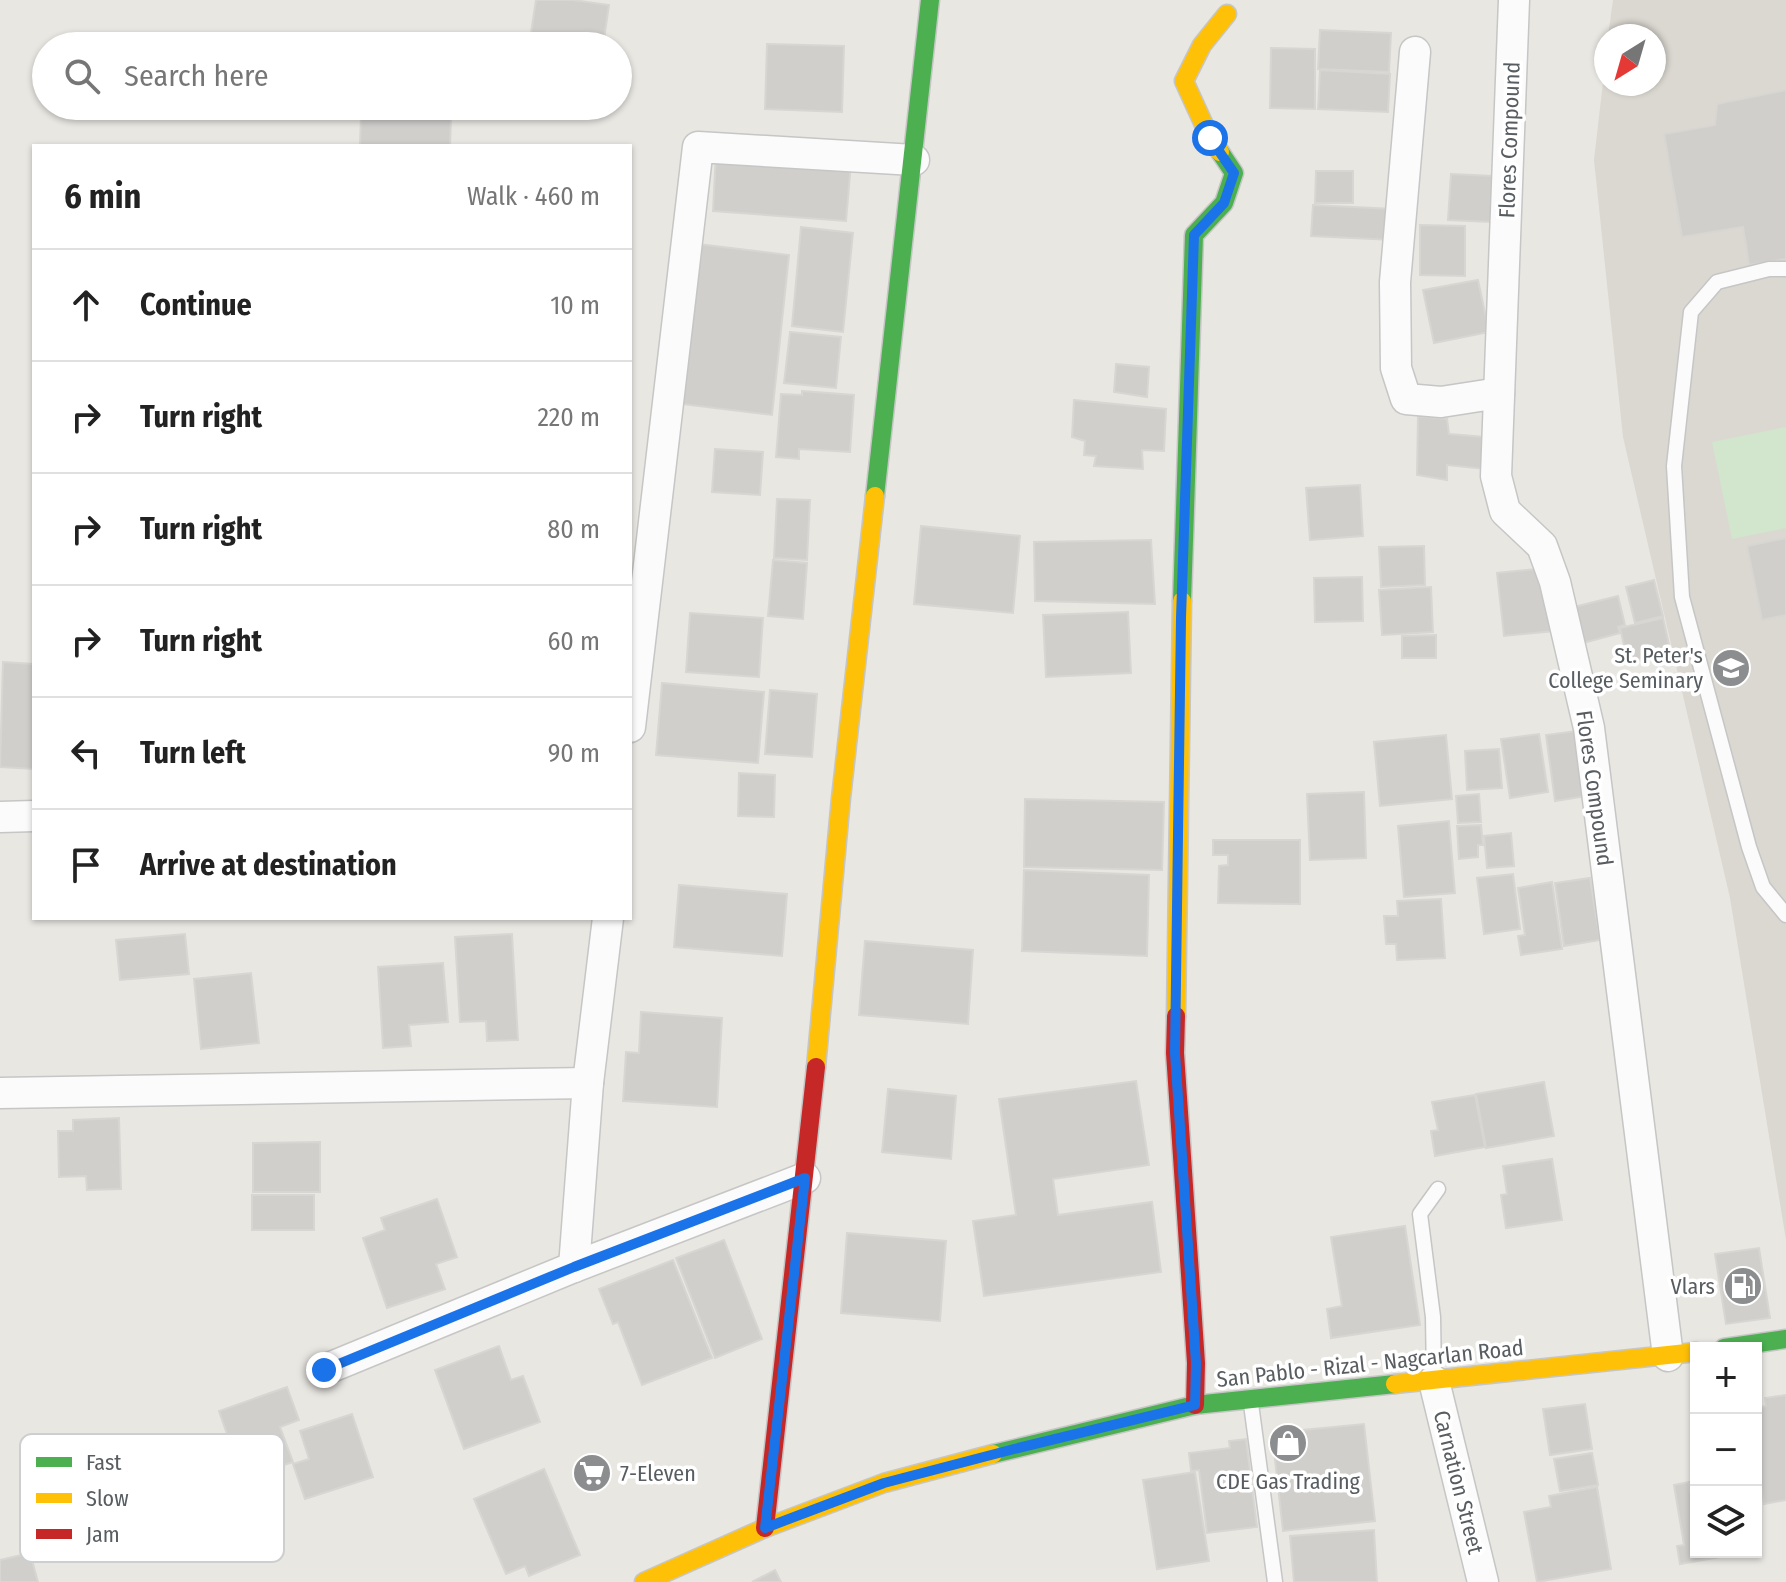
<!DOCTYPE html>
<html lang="en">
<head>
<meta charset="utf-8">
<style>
	:root { --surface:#fff; --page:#f6f6f6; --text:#222; --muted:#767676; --line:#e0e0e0 }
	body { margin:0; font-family:"Fira Sans Condensed",sans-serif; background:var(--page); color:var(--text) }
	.controls { position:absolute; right:24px; bottom:24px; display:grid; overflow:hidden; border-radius:0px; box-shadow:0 2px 6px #0004 }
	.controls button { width:72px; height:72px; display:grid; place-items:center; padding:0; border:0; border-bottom:2px solid var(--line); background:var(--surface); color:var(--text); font:40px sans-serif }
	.compass { position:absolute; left:1594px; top:24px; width:72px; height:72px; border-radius:50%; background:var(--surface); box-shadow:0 2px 6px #0004; rotate:217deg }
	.stop { position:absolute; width:24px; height:24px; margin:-18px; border:6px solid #1a73e8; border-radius:50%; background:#fff }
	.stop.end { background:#1a73e8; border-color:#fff; box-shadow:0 2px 8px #0008 }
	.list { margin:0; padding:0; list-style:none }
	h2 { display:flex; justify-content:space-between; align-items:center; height:104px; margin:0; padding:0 32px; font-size:34px }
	h2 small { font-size:26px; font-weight:400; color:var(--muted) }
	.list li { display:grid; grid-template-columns:52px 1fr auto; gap:24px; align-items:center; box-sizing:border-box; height:112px; padding:0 32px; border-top:2px solid var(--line) }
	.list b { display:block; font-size:30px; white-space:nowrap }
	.list em { font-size:26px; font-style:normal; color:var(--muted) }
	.icon { flex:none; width:44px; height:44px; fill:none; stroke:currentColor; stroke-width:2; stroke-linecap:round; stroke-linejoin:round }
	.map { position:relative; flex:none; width:1786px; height:1582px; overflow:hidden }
	.search { position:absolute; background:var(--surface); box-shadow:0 2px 6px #0004; left:32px; top:32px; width:600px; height:88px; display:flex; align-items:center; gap:20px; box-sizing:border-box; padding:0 28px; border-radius:44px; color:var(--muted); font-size:30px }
	.panel { position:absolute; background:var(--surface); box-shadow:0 2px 6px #0004; left:32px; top:144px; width:600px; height:776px; border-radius:0px }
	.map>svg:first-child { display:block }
</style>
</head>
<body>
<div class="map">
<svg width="1786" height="1582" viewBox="0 0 1786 1582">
	<rect width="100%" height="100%" fill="#e9e7e2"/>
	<polygon fill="#dbd8d1" points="1613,0 1786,0 1786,1240 1730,898 1623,437 1594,160 1606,56 1606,84 1654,84 1654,36 1608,36"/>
	<polygon fill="#d1e6cc" points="1786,427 1786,528 1732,539 1712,442"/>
	<g fill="#d1cfcc" stroke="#d8d6d2" stroke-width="2">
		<polygon points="536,0 573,0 609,5 603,46 529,46"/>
		<polygon points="1320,30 1391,33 1389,72 1318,69"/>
		<polygon points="767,44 844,46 842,112 765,109"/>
		<polygon points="1271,48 1315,49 1315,109 1270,108"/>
		<polygon points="1320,70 1390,74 1388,112 1318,109"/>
		<polygon points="1786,90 1786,259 1749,265 1743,227 1682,237 1664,134 1715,125 1717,104"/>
		<polygon points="361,115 451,118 450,146 360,146"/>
		<polygon points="716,153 851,163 846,221 713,211"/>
		<polygon points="1316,171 1353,171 1353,203 1315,203"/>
		<polygon points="1451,174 1493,176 1491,222 1448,220"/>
		<polygon points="1313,205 1393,209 1392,240 1311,236"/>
		<polygon points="1420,225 1465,226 1465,276 1420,275"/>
		<polygon points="801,227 853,233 843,332 792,326"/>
		<polygon points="690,243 789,255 772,415 673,403"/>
		<polygon points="1478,280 1489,332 1434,343 1423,290"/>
		<polygon points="790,332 841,337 836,388 784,383"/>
		<polygon points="1116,364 1149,367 1147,397 1114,392"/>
		<polygon points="802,391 854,395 850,452 799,449 799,459 776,457 781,394 802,395"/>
		<polygon points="1074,400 1166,409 1164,451 1142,450 1143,469 1094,466 1096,456 1084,455 1085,441 1072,437"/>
		<polygon points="1418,416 1447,419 1449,434 1485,437 1485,469 1447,465 1447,480 1417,475"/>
		<polygon points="715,449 763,452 760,495 712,492"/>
		<polygon points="1360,485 1363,536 1310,540 1306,488"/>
		<polygon points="777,499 810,500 807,560 774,558"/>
		<polygon points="921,526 1020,536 1013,613 914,604"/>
		<polygon points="1786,538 1786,615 1762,620 1747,546"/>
		<polygon points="1151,540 1155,604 1035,601 1034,542"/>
		<polygon points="1424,546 1425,585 1381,587 1379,547"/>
		<polygon points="773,560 807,563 803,619 768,616"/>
		<polygon points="1546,568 1554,631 1504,636 1497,573"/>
		<polygon points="1362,577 1363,621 1315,622 1314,578"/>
		<polygon points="1654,580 1663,616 1635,623 1626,587"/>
		<polygon points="1431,587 1433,632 1382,635 1379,590"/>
		<polygon points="1618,596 1625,625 1618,627 1620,633 1583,643 1574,607"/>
		<polygon points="1128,612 1131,673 1046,677 1043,615"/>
		<polygon points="690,613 763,618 759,677 686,672"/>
		<polygon points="1663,618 1671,653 1628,662 1620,628"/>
		<polygon points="1436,635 1436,658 1402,658 1402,636"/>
		<polygon points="3,662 34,664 34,769 0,767"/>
		<polygon points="662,683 764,692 758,763 656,755"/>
		<polygon points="770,690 817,694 812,757 765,754"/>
		<polygon points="1583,730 1593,795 1555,801 1546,735"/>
		<polygon points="1539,734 1548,792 1510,798 1501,739"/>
		<polygon points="1446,735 1452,799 1380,806 1374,742"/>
		<polygon points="1499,749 1502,788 1467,790 1465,751"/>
		<polygon points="739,773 775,775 774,817 738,816"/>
		<polygon points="1364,792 1366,858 1310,860 1307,794"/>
		<polygon points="1479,794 1481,822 1458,823 1456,796"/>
		<polygon points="1025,799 1164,802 1162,870 1024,867"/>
		<polygon points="1449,821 1455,893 1404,897 1398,826"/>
		<polygon points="1481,825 1483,845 1478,845 1478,857 1459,859 1457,826"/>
		<polygon points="1511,833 1514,866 1487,868 1484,836"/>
		<polygon points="1213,840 1300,840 1300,904 1218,903 1219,866 1228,865 1228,855 1213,855"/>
		<polygon points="1024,870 1149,875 1147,956 1022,951"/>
		<polygon points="1513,874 1520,929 1484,934 1477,878"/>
		<polygon points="1590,878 1600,940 1564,946 1555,883"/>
		<polygon points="1552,882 1562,949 1521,955 1518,936 1525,935 1518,888"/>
		<polygon points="679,885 787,894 782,956 674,947"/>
		<polygon points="1441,899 1445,958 1397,960 1396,944 1386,944 1384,916 1398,916 1397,901"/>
		<polygon points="185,934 189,974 120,980 116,940"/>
		<polygon points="512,934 518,1040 487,1041 486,1021 460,1022 455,937"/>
		<polygon points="865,941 973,950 968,1024 859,1015"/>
		<polygon points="443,963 448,1022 409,1025 411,1046 383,1048 378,967"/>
		<polygon points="251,973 259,1043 201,1049 194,979"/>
		<polygon points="641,1012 722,1018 717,1107 623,1101 626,1052 639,1053"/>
		<polygon points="1136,1081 1149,1165 1053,1179 1058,1215 1152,1202 1161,1272 984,1296 973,1221 1016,1215 999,1099"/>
		<polygon points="1544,1082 1554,1136 1486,1148 1476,1094"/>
		<polygon points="888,1089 956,1096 951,1159 882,1152"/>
		<polygon points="1475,1095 1485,1147 1435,1156 1431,1131 1438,1130 1432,1102"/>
		<polygon points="119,1118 121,1189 87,1190 86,1176 59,1177 58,1131 73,1131 73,1120"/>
		<polygon points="320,1142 320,1192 253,1192 253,1143"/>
		<polygon points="1552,1159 1562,1220 1506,1228 1501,1195 1507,1194 1503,1166"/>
		<rect x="252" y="1195" width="62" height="35"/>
		<polygon points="437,1199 457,1257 436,1264 445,1289 387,1308 363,1238 385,1230 381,1218"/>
		<polygon points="1405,1226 1420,1325 1331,1338 1327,1309 1342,1306 1331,1237"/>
		<polygon points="847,1233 946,1241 940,1321 841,1313"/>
		<polygon points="724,1240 762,1339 715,1358 676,1258"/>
		<polygon points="1759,1248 1770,1318 1726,1324 1715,1254"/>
		<polygon points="673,1260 712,1358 642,1385 618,1322 613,1324 599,1289"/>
		<polygon points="499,1346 511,1380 523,1376 540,1422 464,1449 435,1370"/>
		<polygon points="287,1387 299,1420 280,1427 293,1462 243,1480 219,1411"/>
		<polygon points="1786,1395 1786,1500 1764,1504 1761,1484 1756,1485 1756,1408 1766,1406 1765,1398"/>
		<polygon points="1585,1404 1592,1449 1550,1455 1543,1409"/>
		<polygon points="352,1414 373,1477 305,1499 293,1464 309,1459 300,1431"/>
		<polygon points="1364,1424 1375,1521 1283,1531 1272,1433"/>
		<polygon points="1246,1439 1257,1527 1207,1533 1199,1470 1191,1471 1189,1453 1230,1448 1229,1441"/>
		<polygon points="1592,1453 1598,1485 1560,1491 1554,1459"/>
		<polygon points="544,1469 580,1555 529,1576 525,1566 506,1574 474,1499"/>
		<polygon points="1195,1472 1209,1561 1157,1569 1143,1480"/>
		<polygon points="1689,1482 1690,1492 1696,1491 1696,1552 1743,1553 1680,1564 1677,1546 1684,1545 1674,1485"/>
		<polygon points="1597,1487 1611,1569 1537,1582 1524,1512 1551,1507 1549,1496"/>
		<polygon points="1374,1530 1377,1582 1294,1582 1290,1536"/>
		<polygon points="30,1553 38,1582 0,1582 0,1560"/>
		<polygon points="775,1570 781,1582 752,1582"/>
	</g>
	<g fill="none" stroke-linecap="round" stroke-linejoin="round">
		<g stroke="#c5c6c5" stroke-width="17">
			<g id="lane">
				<polyline points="1786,269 1769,269 1717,282 1691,312 1674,466 1682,597 1749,847 1763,887 1786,915"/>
				<polyline points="1434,1378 1433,1317 1420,1214 1438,1189"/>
				<polyline points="1251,1404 1275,1582"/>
			</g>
		</g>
		<g stroke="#c5c6c5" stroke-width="33">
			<g id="street">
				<polyline points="1514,0 1496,476 1505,511 1542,546 1555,582 1589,728 1668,1356"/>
				<polyline points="1415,52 1395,282 1396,368 1406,399 1441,402 1499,393"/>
				<polyline points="630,727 698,147 914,160"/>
				<polyline points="0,817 34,816"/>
				<polyline points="0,1093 588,1083"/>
				<polyline points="574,1267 588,1083 608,918"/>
				<polyline points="324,1370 574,1267 805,1178"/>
				<polyline points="1434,1381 1483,1582"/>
			</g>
		</g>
		<g stroke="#c6c6c6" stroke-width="21">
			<g id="fast">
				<polyline points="875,496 930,0"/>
				<polyline points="1182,601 1194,235 1224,203 1234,173 1220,152"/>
				<polyline points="1724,1348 1786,1339"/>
				<polyline points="993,1454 1195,1405 1395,1384"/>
			</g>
		</g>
		<g stroke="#c6c6c6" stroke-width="21">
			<g id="slow">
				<polyline points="1220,152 1210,138 1184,81 1202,45 1227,14"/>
				<polyline points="1176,1016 1182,601"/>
				<polyline points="816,1067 841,798 875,496"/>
				<polyline points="1395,1384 1696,1352"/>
				<polyline points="644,1582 765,1528 884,1483 993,1454"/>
			</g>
		</g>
		<g stroke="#c6c6c6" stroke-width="21">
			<g id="jam">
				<polyline points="1176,1016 1175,1053 1196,1363 1195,1405"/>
				<polyline points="765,1528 816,1067"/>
			</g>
		</g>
		<use href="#lane" stroke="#fcfbfb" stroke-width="14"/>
		<use href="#street" stroke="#fcfbfb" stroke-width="30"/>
		<use href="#fast" stroke="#4caf50" stroke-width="18"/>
		<use href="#slow" stroke="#ffc107" stroke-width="18"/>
		<use href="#jam" stroke="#c62828" stroke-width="18"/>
	</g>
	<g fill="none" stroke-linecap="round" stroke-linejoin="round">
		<polyline stroke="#1a73e8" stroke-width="10" points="324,1370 574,1267 805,1178 765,1528 884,1483 1014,1449 1195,1405 1196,1363 1175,1053 1181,618 1194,235 1224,203 1234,173 1210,138"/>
	</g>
	<defs>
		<g id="university-disc" transform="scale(2)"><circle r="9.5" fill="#8b8d8e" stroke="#fff"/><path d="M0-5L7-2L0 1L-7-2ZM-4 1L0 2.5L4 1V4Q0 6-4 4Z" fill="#fff"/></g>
		<g id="fuel-disc" transform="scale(2)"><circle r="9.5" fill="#8b8d8e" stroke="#fff"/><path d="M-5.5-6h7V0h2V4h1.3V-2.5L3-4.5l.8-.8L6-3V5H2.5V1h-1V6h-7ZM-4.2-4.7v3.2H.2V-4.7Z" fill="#fff"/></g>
		<g id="shop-disc" transform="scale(2)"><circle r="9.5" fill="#8b8d8e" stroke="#fff"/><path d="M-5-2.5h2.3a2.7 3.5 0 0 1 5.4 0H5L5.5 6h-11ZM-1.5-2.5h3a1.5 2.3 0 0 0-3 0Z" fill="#fff"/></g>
		<g id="supermarket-disc" transform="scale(2)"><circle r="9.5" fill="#8b8d8e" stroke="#fff"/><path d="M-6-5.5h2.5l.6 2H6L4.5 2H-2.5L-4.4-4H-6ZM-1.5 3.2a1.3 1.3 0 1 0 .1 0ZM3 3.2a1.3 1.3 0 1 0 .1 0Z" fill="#fff"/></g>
	</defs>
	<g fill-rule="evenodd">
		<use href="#university-disc" x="1731" y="668"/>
		<use href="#fuel-disc" x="1743" y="1286"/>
		<use href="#shop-disc" x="1288" y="1443"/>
		<use href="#supermarket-disc" x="592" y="1473"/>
	</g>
	<g text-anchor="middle" stroke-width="7" stroke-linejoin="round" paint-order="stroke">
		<g font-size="22" fill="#585d61" stroke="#fff">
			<text transform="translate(1509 140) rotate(-88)" y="8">Flores Compound</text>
			<text transform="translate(1595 788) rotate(82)" y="8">Flores Compound</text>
			<text transform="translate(1370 1363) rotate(-6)" y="8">San Pablo - Rizal - Nagcarlan Road</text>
			<text transform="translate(1459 1482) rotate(76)" y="8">Carnation Street</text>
		</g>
		<g font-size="22" fill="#585d61" stroke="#fff" text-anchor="end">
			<text x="1703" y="663">St. Peter's<tspan x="1703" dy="25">College Seminary</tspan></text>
			<text x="1715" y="1294">Vlars</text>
			<text x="620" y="1481" text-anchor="start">7-Eleven</text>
			<text x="1288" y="1489" text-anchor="middle">CDE Gas Trading</text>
		</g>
	</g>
	<rect x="20" y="1434" width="264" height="128" rx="12" fill="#fff" stroke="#cdced0" stroke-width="2"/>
	<rect x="36" y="1457" width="36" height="10" fill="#4caf50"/>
	<rect x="36" y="1493" width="36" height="10" fill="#ffc107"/>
	<rect x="36" y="1529" width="36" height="10" fill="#c62828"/>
	<g font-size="22" fill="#585d61">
		<text x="86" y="1470">Fast</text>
		<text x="86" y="1506">Slow</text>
		<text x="86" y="1542">Jam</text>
	</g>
</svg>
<div class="controls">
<button>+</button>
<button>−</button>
<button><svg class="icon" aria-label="layers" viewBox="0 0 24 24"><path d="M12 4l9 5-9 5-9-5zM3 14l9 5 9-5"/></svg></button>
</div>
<svg class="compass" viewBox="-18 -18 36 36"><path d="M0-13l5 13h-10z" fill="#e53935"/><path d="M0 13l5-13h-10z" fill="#767676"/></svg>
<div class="stop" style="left:1210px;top:138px"></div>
<div class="stop end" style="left:324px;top:1370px"></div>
<div class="search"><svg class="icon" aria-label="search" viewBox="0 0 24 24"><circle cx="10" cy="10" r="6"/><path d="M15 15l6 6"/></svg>Search here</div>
<section class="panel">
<h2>6 min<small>Walk · 460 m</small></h2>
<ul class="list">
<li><svg class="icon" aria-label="ahead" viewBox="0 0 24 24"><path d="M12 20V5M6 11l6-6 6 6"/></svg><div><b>Continue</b></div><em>10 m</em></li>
<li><svg class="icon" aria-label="right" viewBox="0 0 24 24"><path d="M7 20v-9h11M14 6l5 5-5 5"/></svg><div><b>Turn right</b></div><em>220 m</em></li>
<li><svg class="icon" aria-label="right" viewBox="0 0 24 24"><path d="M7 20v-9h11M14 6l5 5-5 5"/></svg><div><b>Turn right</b></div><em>80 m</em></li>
<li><svg class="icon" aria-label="right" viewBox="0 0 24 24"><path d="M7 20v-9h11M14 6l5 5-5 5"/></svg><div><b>Turn right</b></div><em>60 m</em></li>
<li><svg class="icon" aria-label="left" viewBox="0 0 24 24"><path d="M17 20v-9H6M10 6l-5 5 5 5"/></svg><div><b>Turn left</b></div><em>90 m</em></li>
<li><svg class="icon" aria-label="arrive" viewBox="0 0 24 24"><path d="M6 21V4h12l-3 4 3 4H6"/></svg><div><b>Arrive at destination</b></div></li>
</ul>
</section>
</div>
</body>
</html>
